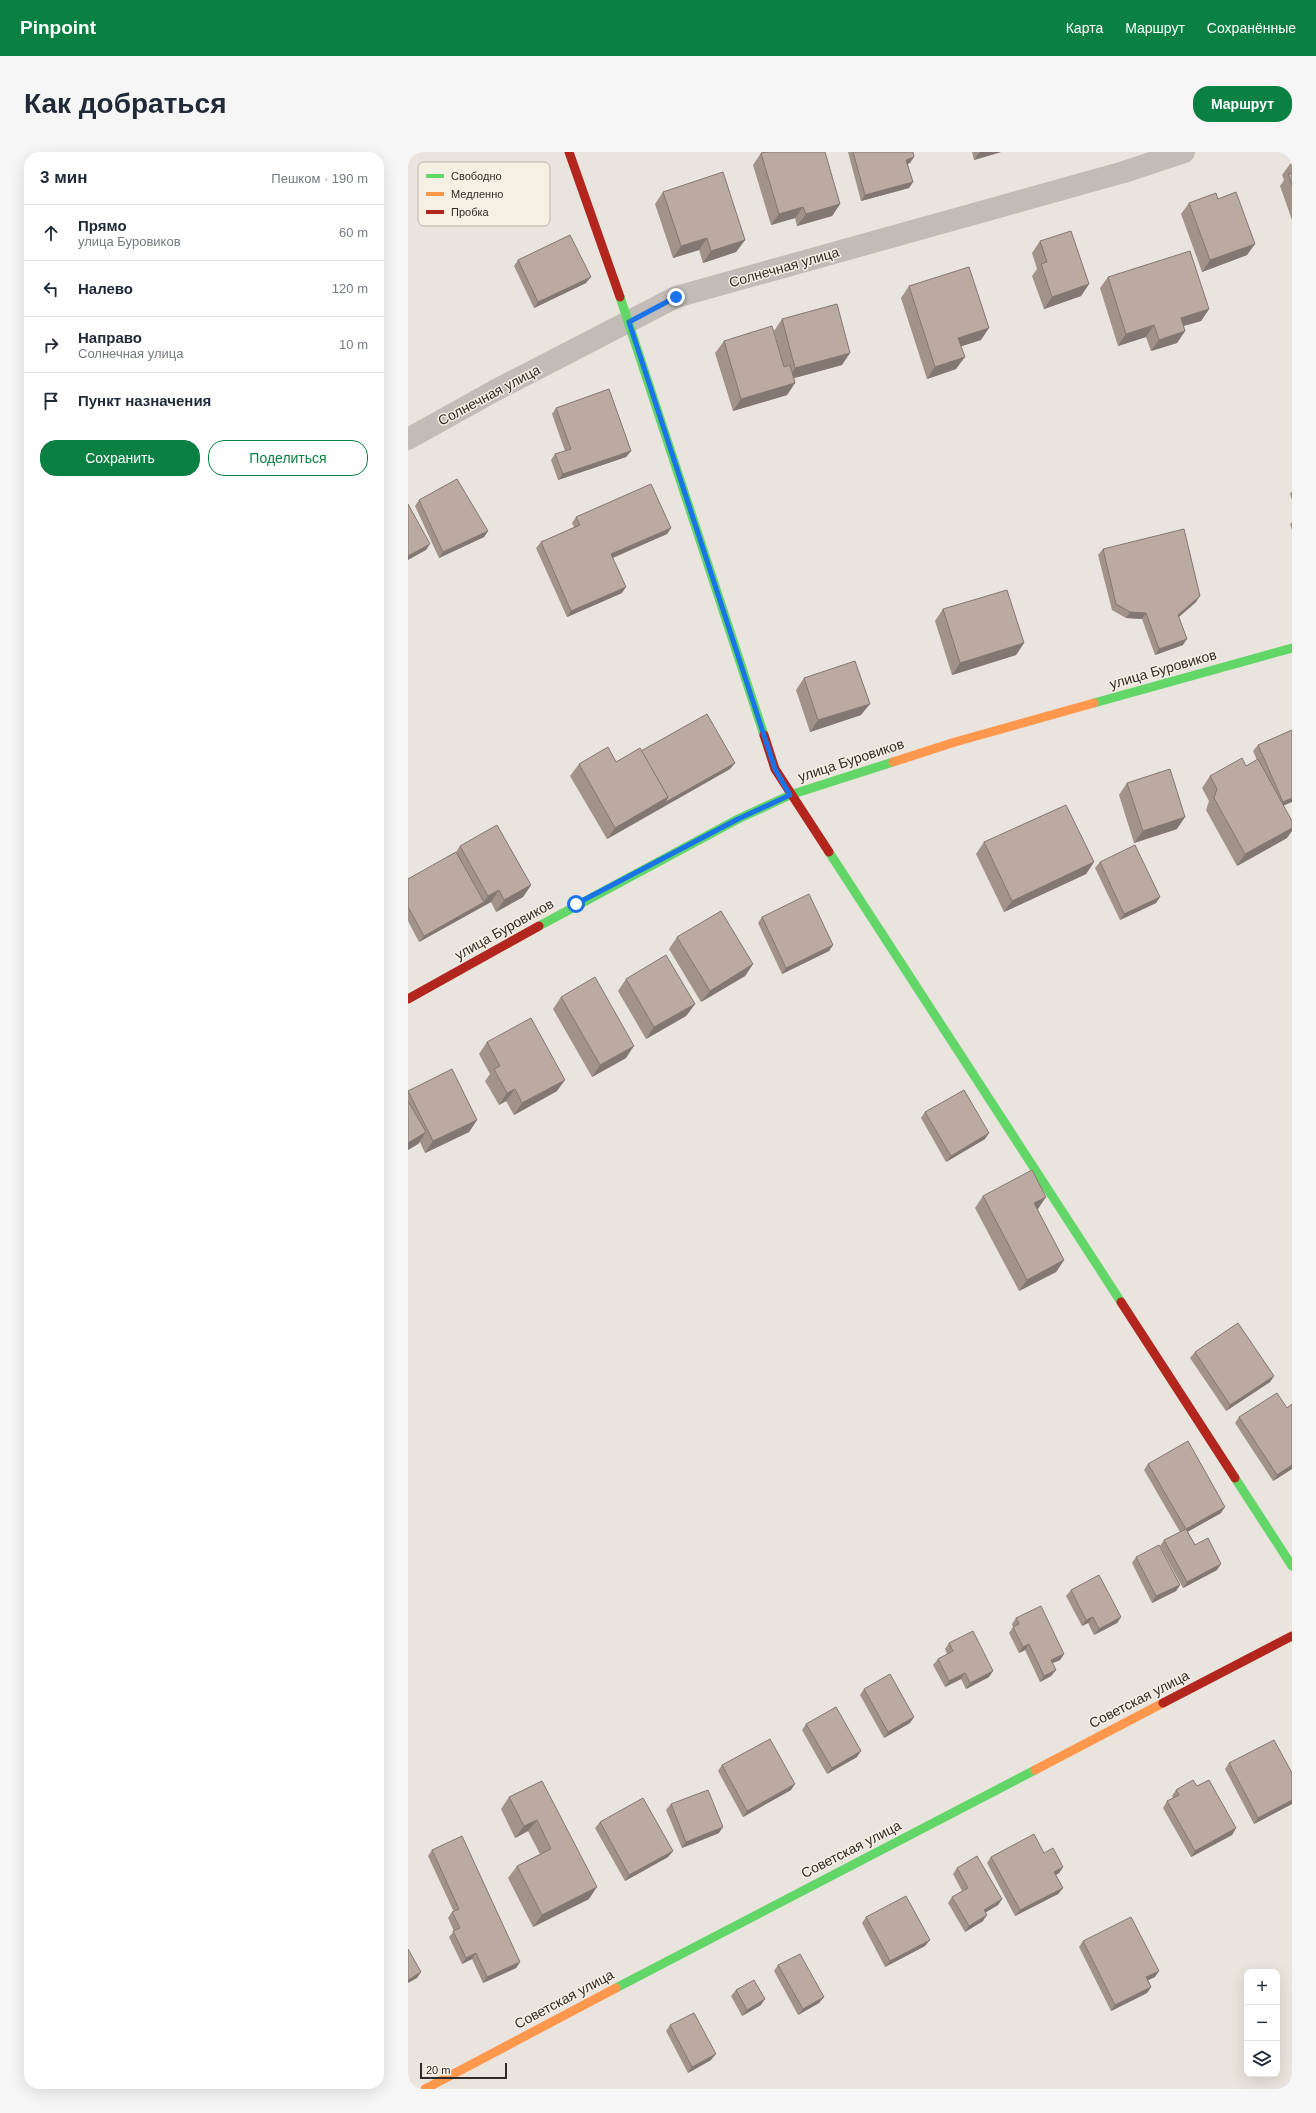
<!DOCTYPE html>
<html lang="ru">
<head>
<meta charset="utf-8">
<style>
	:root { --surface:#fff; --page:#f6f6f7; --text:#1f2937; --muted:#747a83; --line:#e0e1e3; --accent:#0b8043 }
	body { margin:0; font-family:Helvetica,sans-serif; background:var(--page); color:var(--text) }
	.controls { position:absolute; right:12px; bottom:12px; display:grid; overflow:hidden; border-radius:8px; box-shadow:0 4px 16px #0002 }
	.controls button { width:36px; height:36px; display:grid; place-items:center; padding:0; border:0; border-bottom:1px solid var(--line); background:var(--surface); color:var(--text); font:20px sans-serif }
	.scale { position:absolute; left:12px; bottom:10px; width:87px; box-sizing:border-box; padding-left:4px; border:2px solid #312a26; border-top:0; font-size:11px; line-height:14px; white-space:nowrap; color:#312a26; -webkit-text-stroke:3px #f6efe4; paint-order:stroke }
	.stop { position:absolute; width:12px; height:12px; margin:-9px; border:3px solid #1a73e8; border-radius:50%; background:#fff }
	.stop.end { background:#1a73e8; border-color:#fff; box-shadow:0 1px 4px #0008 }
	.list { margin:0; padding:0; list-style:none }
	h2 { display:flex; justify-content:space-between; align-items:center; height:52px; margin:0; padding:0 16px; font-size:17px }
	h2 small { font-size:13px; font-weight:400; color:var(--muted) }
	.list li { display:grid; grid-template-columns:26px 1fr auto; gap:12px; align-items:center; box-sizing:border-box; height:56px; padding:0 16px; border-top:1px solid var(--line) }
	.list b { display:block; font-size:15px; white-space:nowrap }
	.list p { margin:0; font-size:13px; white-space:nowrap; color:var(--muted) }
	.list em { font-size:13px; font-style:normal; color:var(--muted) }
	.actions { display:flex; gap:8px; padding:12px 16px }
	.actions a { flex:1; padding:9px 0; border:1px solid var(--accent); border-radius:16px; text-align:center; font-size:14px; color:var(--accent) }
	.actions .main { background:var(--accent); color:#fff }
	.icon { flex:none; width:22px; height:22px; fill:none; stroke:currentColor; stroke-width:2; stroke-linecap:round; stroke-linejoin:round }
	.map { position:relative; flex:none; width:884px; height:1937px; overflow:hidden; border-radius:16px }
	header { display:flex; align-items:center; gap:24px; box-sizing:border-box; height:56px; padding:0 20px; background:var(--accent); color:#fff }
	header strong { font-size:19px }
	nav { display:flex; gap:22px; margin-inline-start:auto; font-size:14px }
	.intro { display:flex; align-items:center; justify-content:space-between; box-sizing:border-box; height:96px; padding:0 24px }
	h1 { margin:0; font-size:28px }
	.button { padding:10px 18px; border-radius:16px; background:var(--accent); color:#fff; font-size:14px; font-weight:700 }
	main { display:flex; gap:24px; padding:0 24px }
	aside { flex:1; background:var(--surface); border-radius:16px; box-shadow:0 4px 16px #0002 }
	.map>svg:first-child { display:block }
</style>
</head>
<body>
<header>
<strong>Pinpoint</strong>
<nav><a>Карта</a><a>Маршрут</a><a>Сохранённые</a></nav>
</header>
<div class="intro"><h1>Как добраться</h1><a class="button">Маршрут</a></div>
<main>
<aside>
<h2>3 мин<small>Пешком · 190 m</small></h2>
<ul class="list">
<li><svg class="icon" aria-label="ahead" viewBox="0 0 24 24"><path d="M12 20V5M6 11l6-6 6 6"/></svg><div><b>Прямо</b><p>улица Буровиков</p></div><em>60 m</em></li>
<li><svg class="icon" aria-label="left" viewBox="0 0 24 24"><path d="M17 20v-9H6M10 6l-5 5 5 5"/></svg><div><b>Налево</b></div><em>120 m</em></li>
<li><svg class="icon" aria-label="right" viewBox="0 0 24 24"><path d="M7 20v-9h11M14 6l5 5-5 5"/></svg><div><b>Направо</b><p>Солнечная улица</p></div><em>10 m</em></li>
<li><svg class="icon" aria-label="arrive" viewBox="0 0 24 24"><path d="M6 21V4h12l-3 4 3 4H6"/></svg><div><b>Пункт назначения</b></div></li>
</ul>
<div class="actions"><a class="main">Сохранить</a><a>Поделиться</a></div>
</aside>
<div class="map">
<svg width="884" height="1937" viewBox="0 0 884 1937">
	<rect width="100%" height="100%" fill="#e9e4de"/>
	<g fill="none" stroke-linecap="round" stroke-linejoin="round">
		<polyline stroke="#c1bcb7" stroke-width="22" points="0,287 86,239 268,145 716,20 776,0"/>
		<g stroke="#63d668" stroke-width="9">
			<polyline points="212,145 356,583"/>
			<polyline points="686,551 884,496"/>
			<polyline points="421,700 713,1150"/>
			<polyline points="131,774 330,667 382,643 485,610"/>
			<polyline points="827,1326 884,1414"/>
			<polyline points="208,1836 627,1618"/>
		</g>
		<g stroke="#ff974d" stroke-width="9">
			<polyline points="485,610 547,590 686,551"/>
			<polyline points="627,1618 755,1551"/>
			<polyline points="17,1937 208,1836"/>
		</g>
		<g stroke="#b3261e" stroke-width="9">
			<polyline points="161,0 212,145"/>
			<polyline points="356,583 367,617 421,700"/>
			<polyline points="0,847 131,774"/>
			<polyline points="713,1150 827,1326"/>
			<polyline points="755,1551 884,1484"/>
		</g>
	</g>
	<g fill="#a1928a">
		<polygon points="440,0 505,0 502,11 499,12 505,30 501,36 453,49"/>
		<polygon points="564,0 593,0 566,8"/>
		<polygon points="353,1 432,52 424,64 389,74 387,66 363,73 345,13"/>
		<polygon points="884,11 884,68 872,34 876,28 874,23 882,12"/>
		<polygon points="255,40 337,88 328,100 295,111 291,98 265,106 247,52"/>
		<polygon points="781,51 839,103 794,120 773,62"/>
		<polygon points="632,89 681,132 673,144 636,157 624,124 629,117 624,101"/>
		<polygon points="110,108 178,131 126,156 106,114"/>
		<polygon points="700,125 801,157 793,169 775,174 777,179 769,191 743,199 738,185 710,194 692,136"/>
		<polygon points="501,134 573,188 553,194 548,217 519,227 493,146"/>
		<polygon points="374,167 434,213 386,226 387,231 379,243 325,259 307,201 316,189 371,198 366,179"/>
		<polygon points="148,256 223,299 218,305 150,328 143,308 147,302 157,299 144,262"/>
		<polygon points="884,339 884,348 882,342"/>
		<polygon points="11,348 80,379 76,385 31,406 7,354"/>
		<polygon points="168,365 263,376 259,382 205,406 214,441 159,465 128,396 133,390 166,375 164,371"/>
		<polygon points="884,370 884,378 882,372"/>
		<polygon points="695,397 788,450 771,465 775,493 747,503 734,467 718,466 704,458 690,403"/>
		<polygon points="535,457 616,491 608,503 544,523 527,469"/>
		<polygon points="396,526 453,563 402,580 388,538"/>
		<polygon points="884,578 875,654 879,686 829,714 798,658 801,649 794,636 802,624 838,614 849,608 845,599 850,593"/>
		<polygon points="233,599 327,611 322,617 199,687 162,624 171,612 208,610"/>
		<polygon points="719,631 769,677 726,691 711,643"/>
		<polygon points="576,690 686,710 678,722 596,760 568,702"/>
		<polygon points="52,694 123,733 115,745 88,760 83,750 11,790 0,769 0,727 48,700"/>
		<polygon points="692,710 752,745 748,751 712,768 687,716"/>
		<polygon points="354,765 425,793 421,799 374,822 350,771"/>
		<polygon points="269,785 345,812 337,824 293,850 261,797"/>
		<polygon points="218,827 287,852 278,864 238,887 210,839"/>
		<polygon points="153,845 218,906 184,925 145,857"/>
		<polygon points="79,890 149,939 106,963 98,949 91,953 77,929 82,922 71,902"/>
		<polygon points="0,939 69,968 61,980 17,1001 12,990 10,992 0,998"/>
		<polygon points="517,960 577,987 538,1010 513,966"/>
		<polygon points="575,1044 629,1057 656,1108 648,1120 611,1139 567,1056"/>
		<polygon points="787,1200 866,1224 862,1230 818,1259 782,1206"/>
		<polygon points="884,1252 884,1317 865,1329 827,1271 831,1265 879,1256"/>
		<polygon points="740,1312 813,1361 779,1380 787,1393 809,1418 775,1436 752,1394 756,1388 772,1380 736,1318"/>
		<polygon points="728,1405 772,1433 768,1439 744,1451 724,1411"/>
		<polygon points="663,1438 713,1465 709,1471 686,1483 680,1471 674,1474 658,1444"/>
		<polygon points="608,1466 656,1502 652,1508 644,1511 648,1518 643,1524 632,1530 617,1498 611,1501 601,1481 605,1475 604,1472"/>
		<polygon points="541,1491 581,1525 558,1537 553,1527 537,1535 525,1513 530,1507 539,1502 537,1497"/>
		<polygon points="456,1537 502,1571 476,1586 452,1543"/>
		<polygon points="398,1572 449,1605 419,1622 394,1578"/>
		<polygon points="821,1611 884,1621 884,1652 846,1672 817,1617"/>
		<polygon points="314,1613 383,1638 335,1665 310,1619"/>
		<polygon points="134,1629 181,1747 125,1775 100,1726 109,1714 132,1702 120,1679 107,1686 93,1657 101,1645"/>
		<polygon points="789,1634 828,1676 824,1683 783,1705 755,1656 759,1649 765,1646 764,1644 768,1638"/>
		<polygon points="263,1652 311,1681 274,1696 258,1658"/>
		<polygon points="192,1670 265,1699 260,1705 217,1729 187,1676"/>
		<polygon points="24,1698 112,1810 108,1816 75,1831 64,1807 54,1812 41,1785 46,1779 40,1766 44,1760 46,1760 20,1704"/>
		<polygon points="636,1701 655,1715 651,1721 648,1723 655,1736 650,1742 607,1764 579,1711 583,1705"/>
		<polygon points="549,1716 594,1747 590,1753 577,1761 575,1769 557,1780 540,1751 544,1745 554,1739 545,1722"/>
		<polygon points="458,1765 517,1794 477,1815 454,1771"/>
		<polygon points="675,1789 747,1825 740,1828 743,1835 739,1841 703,1859 671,1795"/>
		<polygon points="370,1813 416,1845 411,1851 390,1863 366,1819"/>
		<polygon points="328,1838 353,1853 334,1864 323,1844"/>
		<polygon points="262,1873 303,1908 280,1921 258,1879"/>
	</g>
	<g fill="#837771">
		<polygon points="572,0 593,0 566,8"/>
		<polygon points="506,5 502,11 494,14 498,8"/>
		<polygon points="505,30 501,36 453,49 457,43"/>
		<polygon points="432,52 424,64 389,74 398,62"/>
		<polygon points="395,55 387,66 363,73 371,62"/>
		<polygon points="299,86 291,98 265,106 273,94"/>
		<polygon points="337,88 328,100 295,111 303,99"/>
		<polygon points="847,92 839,103 794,120 802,108"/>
		<polygon points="183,125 178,131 126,156 130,150"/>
		<polygon points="681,132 673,144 636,157 644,145"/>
		<polygon points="801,157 793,169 765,177 773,166"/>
		<polygon points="746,173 738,185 710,194 718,182"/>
		<polygon points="581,176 573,188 542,198 550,186"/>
		<polygon points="777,179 769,191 743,199 751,188"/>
		<polygon points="442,201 434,213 379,228 387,216"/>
		<polygon points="557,205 548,217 519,227 527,215"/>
		<polygon points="387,231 379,243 325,259 333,247"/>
		<polygon points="223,299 218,305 150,328 155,322"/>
		<polygon points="263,376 259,382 199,408 203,402"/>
		<polygon points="80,379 76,385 31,406 35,400"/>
		<polygon points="22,392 18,398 0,408 0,404"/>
		<polygon points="218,435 214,441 159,465 163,459"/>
		<polygon points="792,444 788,450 766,469 770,463"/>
		<polygon points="722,460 738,461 734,467 718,466"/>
		<polygon points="779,487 775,493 747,503 751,497"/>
		<polygon points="616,491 608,503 544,523 552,511"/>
		<polygon points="462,552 453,563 402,580 410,568"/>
		<polygon points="327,611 322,617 199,687 207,676 260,645"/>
		<polygon points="884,646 884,650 870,656 875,650"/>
		<polygon points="777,665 769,677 726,691 735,679"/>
		<polygon points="884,676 884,679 879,686 829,714 837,702"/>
		<polygon points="686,710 678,722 596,760 604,749"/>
		<polygon points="123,733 115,745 88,760 96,748"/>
		<polygon points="91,738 83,750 72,756 80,744"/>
		<polygon points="752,745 748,751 712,768 716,762"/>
		<polygon points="76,750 72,756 11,790 16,784"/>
		<polygon points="425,793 421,799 374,822 378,816"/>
		<polygon points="345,812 337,824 293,850 302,839"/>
		<polygon points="287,852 278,864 238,887 246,875"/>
		<polygon points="226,894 218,906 184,925 192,913"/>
		<polygon points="157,928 149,939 106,963 114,951"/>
		<polygon points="107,937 98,949 91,953 99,941"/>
		<polygon points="69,968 61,980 17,1001 25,989"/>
		<polygon points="18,980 10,992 0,998 0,991"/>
		<polygon points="581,981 577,987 538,1010 543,1004"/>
		<polygon points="638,1045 630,1057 618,1063 626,1051"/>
		<polygon points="656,1108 648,1120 611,1139 619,1128"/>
		<polygon points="866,1224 862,1230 818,1259 822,1253"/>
		<polygon points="884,1313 884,1317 865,1329 869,1323"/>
		<polygon points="817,1355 813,1361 774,1383 778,1377"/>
		<polygon points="813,1412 809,1418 775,1436 779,1430"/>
		<polygon points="772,1433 768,1439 744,1451 748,1444"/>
		<polygon points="685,1465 680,1471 674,1474 678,1468"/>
		<polygon points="713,1465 709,1471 686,1483 691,1477"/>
		<polygon points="621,1492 617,1498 611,1501 615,1495"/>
		<polygon points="656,1502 652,1508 638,1514 643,1508"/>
		<polygon points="648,1518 643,1524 632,1530 636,1524"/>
		<polygon points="585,1519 581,1525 558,1537 562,1531"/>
		<polygon points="557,1521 553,1527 537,1535 541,1529"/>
		<polygon points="506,1565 502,1571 476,1586 480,1580"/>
		<polygon points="453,1599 449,1605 419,1622 424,1616"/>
		<polygon points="387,1632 383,1638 335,1665 339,1659"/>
		<polygon points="884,1648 884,1652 846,1672 850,1666"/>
		<polygon points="129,1668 120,1679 107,1686 116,1674"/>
		<polygon points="315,1675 311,1681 274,1696 278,1690"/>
		<polygon points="828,1676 824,1683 783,1705 787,1699"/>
		<polygon points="265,1699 260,1705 217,1729 221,1723"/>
		<polygon points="655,1715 651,1721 642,1726 646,1720"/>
		<polygon points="189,1735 181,1747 125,1775 134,1763"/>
		<polygon points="655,1736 650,1742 607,1764 612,1758"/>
		<polygon points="594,1747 590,1753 571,1764 576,1758"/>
		<polygon points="579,1763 575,1769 557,1780 561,1774"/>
		<polygon points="522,1788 517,1794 477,1815 482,1809"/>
		<polygon points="68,1801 64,1807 54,1812 58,1806"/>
		<polygon points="112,1810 108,1816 75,1831 79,1825"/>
		<polygon points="751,1819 747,1825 734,1831 738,1825"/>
		<polygon points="13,1820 9,1826 0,1831 0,1828"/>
		<polygon points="743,1835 739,1841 703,1859 707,1853"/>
		<polygon points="416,1845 411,1851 390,1863 395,1857"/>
		<polygon points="357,1847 353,1853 334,1864 339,1858"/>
		<polygon points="308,1902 303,1908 280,1921 284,1915"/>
	</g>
	<g fill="#bbaaa1" stroke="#837771">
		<polygon points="358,0 417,0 432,52 398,62 395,55 371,62 353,1"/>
		<polygon points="445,0 505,0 506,5 498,8 505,30 457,43"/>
		<polygon points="315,20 337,88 303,99 299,86 273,94 255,40"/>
		<polygon points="884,21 884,33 880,22"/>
		<polygon points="828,40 847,92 802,108 781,51 808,41 810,47"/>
		<polygon points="663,79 681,132 644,145 633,112 639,110 632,89"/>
		<polygon points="162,83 183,125 130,150 110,108"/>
		<polygon points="782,99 801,157 773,166 777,179 751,188 746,173 718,182 700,125"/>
		<polygon points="561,115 581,176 550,186 557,205 527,215 501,134"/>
		<polygon points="429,152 442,201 387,216 374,167"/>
		<polygon points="364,174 376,215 382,213 387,231 333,247 316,189"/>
		<polygon points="201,237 223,299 155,322 147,302 163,297 148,256"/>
		<polygon points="49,327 80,379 35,400 11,348"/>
		<polygon points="243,332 263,376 203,402 218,435 163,459 133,390 172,373 168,365"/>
		<polygon points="0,352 22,392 0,404"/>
		<polygon points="776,377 792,444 770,463 779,487 751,497 738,461 722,460 708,452 695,397"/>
		<polygon points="599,438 616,491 552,511 535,457"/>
		<polygon points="447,509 462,552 410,568 396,526"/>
		<polygon points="299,562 327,611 256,651 260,645 233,599"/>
		<polygon points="884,578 884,646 875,650 850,593"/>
		<polygon points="200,595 208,610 232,596 260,645 207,676 171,612"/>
		<polygon points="834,606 838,614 850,607 884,669 884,676 837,702 806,646 809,637 802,624"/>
		<polygon points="762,617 777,665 735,679 719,631"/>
		<polygon points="658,653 686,710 604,749 576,690"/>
		<polygon points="89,673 123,733 96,748 91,738 80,744 52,694"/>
		<polygon points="727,693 752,745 716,762 692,710"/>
		<polygon points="48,700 76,750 16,784 0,755 0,727"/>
		<polygon points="401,742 425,793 378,816 354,765"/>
		<polygon points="313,759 345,812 302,839 269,785"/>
		<polygon points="258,803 287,852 246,875 218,827"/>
		<polygon points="187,825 226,894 192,913 153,845"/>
		<polygon points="123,866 157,928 114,951 107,937 99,941 86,917 92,914 79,890"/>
		<polygon points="44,917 69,968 25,989 0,939"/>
		<polygon points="556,938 581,981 543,1004 517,960"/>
		<polygon points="0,949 18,980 0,991"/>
		<polygon points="624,1018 638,1045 626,1051 656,1108 619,1128 575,1044"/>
		<polygon points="830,1171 866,1224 822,1253 787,1200"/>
		<polygon points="869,1241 879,1256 884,1252 884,1313 869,1323 831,1265"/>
		<polygon points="780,1289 817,1355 778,1377 787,1393 800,1386 813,1412 779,1430 756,1388 778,1377 740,1312"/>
		<polygon points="751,1393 772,1433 748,1444 728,1405"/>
		<polygon points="691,1423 713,1465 691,1477 685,1465 678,1468 663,1438"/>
		<polygon points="633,1454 656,1502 643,1508 648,1518 636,1524 621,1492 615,1495 605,1475 611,1472 608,1466"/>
		<polygon points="565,1479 585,1519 562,1531 557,1521 541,1529 530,1507 545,1499 541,1491"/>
		<polygon points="482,1522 506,1565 480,1580 456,1537"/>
		<polygon points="428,1555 453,1599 424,1616 398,1572"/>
		<polygon points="362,1587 387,1632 339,1659 314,1613"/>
		<polygon points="866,1588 884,1621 884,1648 850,1666 821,1611"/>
		<polygon points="785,1628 789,1634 801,1628 828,1676 787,1699 759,1649 771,1643 768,1638"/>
		<polygon points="134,1629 189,1735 134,1763 109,1714 143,1697 129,1668 116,1674 101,1645"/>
		<polygon points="300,1638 315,1675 278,1690 263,1652"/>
		<polygon points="235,1646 265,1699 221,1723 192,1670"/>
		<polygon points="626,1682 636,1701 645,1696 655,1715 646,1720 655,1736 612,1758 583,1705"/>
		<polygon points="54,1684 112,1810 79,1825 68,1801 58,1806 45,1779 52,1776 44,1760 51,1757 24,1698"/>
		<polygon points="569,1704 594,1747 576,1758 579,1763 561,1774 544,1745 560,1736 549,1716"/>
		<polygon points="498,1744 522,1788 482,1809 458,1765"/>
		<polygon points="723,1765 751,1819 738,1825 743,1835 707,1853 675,1789"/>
		<polygon points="0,1797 13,1820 0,1828"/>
		<polygon points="392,1802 416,1845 395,1857 370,1813"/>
		<polygon points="346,1828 357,1847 339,1858 328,1838"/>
		<polygon points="286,1861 308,1902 284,1915 262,1873"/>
	</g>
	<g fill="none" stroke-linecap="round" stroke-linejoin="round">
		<polyline stroke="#1a73e8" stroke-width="5" points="168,752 330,667 382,643 367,617 221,170 268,145"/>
	</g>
	<g text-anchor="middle" stroke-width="3" stroke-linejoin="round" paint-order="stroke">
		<g font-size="14" fill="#312a26" stroke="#f6efe4">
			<text transform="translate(376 115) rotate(-16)" y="5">Солнечная улица</text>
			<text transform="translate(81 243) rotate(-28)" y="5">Солнечная улица</text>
			<text transform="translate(755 517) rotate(-16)" y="5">улица Буровиков</text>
			<text transform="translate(443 608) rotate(-18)" y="5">улица Буровиков</text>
			<text transform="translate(96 777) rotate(-29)" y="5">улица Буровиков</text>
			<text transform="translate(731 1547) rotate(-27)" y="5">Советская улица</text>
			<text transform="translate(443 1697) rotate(-27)" y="5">Советская улица</text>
			<text transform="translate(156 1847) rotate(-28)" y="5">Советская улица</text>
		</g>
	</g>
	<rect x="10" y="10" width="132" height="64" rx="6" fill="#f6efe4" stroke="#bbb4ab" stroke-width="1"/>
	<rect x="18" y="22" width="18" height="4" fill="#63d668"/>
	<rect x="18" y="40" width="18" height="4" fill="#ff974d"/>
	<rect x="18" y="58" width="18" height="4" fill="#b3261e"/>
	<g font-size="11" fill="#312a26">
		<text x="43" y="28">Свободно</text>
		<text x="43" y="46">Медленно</text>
		<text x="43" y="64">Пробка</text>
	</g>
</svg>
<div class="controls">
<button>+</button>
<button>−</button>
<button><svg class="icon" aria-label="layers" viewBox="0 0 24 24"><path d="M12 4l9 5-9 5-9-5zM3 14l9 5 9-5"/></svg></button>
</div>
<div class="scale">20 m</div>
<div class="stop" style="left:168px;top:752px"></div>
<div class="stop end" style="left:268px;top:145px"></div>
</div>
</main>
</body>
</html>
